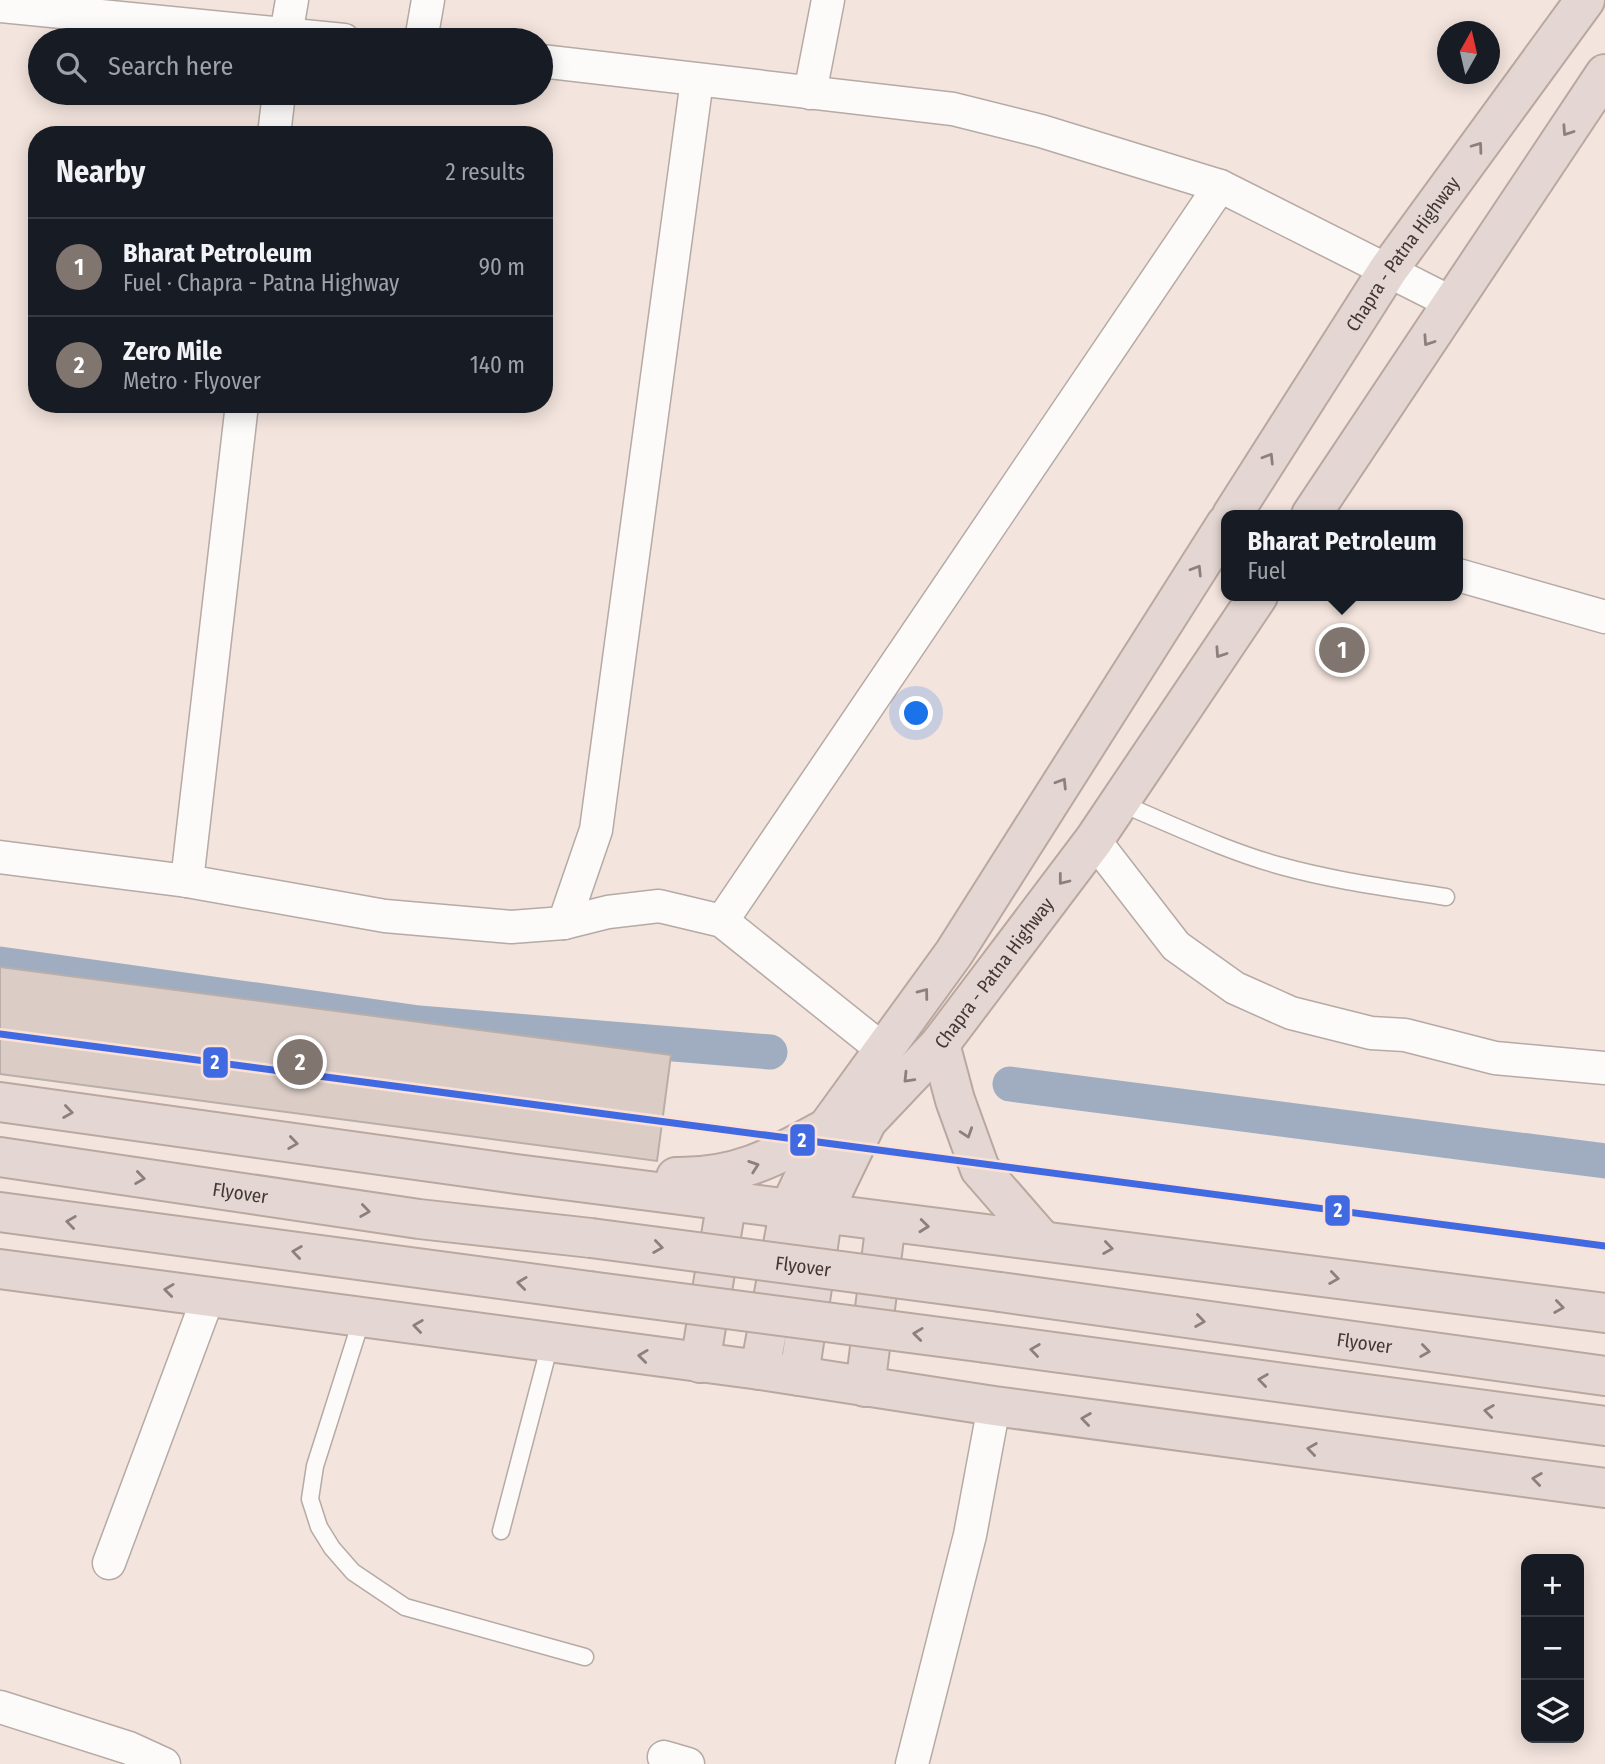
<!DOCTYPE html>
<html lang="en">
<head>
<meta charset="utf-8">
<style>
	:root { --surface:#171b24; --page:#242831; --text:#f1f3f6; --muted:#9ea1a6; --line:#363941; --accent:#81756f }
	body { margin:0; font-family:"Fira Sans Condensed",sans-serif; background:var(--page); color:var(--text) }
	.controls { position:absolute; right:21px; bottom:21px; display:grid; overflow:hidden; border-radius:14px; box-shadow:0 4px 18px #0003 }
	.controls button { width:63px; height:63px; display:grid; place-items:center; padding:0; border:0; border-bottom:2px solid var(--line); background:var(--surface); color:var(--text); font:35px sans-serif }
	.compass { position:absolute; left:1437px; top:21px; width:63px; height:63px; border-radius:50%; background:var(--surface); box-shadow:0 4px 18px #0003; rotate:8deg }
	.you { position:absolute; left:917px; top:714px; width:24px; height:24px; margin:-18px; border:5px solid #fff; border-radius:50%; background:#1a73e8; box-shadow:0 0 0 10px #1a73e833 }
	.badge { display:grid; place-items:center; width:46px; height:46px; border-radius:50%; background:var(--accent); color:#fff; font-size:23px; font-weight:700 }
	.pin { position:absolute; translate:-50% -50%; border:4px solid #fff; box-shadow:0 2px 7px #0006 }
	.popup { position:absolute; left:1221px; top:510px; width:242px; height:91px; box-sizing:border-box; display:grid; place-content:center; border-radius:14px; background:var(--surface); filter:drop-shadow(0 2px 5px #0005); font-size:23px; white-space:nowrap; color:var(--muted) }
	.popup b { font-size:26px; color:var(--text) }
	.popup::after { content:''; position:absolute; left:50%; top:100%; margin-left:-14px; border:14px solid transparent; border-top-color:var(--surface) }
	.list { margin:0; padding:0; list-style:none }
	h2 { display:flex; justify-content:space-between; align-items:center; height:91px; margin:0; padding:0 28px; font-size:30px }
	h2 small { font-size:23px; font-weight:400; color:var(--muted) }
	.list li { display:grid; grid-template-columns:46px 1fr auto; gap:21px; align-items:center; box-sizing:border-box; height:98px; padding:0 28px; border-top:2px solid var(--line) }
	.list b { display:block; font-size:26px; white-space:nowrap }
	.list p { margin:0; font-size:23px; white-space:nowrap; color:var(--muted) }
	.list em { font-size:23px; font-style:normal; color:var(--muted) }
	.icon { flex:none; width:38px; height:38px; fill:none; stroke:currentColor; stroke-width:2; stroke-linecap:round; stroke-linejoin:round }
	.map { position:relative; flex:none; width:1605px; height:1764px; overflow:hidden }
	.search { position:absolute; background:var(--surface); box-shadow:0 4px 18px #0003; left:28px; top:28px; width:525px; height:77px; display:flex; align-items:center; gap:18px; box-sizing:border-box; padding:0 24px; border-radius:38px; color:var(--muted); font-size:26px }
	.panel { position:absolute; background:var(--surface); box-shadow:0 4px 18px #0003; left:28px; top:126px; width:525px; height:287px; border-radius:28px }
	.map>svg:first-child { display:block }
</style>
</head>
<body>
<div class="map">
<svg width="1605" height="1764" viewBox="0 0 1605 1764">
	<rect width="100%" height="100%" fill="#f3e4dd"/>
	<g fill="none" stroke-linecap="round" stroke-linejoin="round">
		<g stroke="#a0adc0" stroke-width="35">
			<polyline points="0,964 419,1023 770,1052"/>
			<polyline points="1010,1084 1605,1161"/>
		</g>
	</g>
	<polygon fill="#dbcdc6" stroke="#b9aea9" stroke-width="2" points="0,967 671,1055 657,1161 0,1074"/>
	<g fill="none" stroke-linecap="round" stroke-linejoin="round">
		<g stroke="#b5aaa5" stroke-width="19">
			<g id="lane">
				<path d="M 1120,803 C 1173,825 1226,851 1281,866 C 1335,881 1390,888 1446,897"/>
				<polyline points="362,1318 315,1466 310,1499 319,1527 332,1548 353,1572 405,1607 585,1657"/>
				<polyline points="501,1531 550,1344"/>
			</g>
		</g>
		<g stroke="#b5aaa5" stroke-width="35">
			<g id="street">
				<polyline points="0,6 344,40"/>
				<polyline points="285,40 292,0"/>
				<polyline points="421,40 428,0"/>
				<polyline points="541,61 953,109 1041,131 1220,186 1452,303"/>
				<polyline points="810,93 828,0"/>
				<polyline points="274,135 279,93"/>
				<polyline points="1458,575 1605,617"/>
				<polyline points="1094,840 1176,946 1235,988 1291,1013 1371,1033 1405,1035 1495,1058 1605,1068"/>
				<polyline points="0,857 187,881 385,916 511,927 564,923 608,912 659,906 722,921 882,1049"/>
				<polyline points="187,881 242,404"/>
				<polyline points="722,921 1220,186"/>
				<polyline points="564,923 596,830 697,80"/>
				<polyline points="109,1563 209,1295"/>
				<polyline points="0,1707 129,1748 164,1764"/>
				<polyline points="664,1757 688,1764"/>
				<polyline points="912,1764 970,1535 994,1406"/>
			</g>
		</g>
		<g stroke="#baa8a0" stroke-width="42">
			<g id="highway">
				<path id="s1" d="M 1232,515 L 1388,270 L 1585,0"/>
				<polyline points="1311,515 1605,74"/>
				<polyline points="940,1044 955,1100 980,1169 1041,1239"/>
				<polyline points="0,1102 516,1174 1605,1313"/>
				<path id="s2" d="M 0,1157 L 419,1219 L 591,1238"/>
				<path d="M 676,1177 C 738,1178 774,1157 827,1128"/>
				<polyline points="0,1212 589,1291"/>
				<polyline points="0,1269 760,1370 994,1406 1605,1488"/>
				<path id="s3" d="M 1000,1292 L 1605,1376"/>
				<polyline points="986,1343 1605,1426"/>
				<polyline points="700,1363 727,1200"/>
				<polyline points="760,1370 790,1207 827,1128 954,953 1226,524"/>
				<path id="s4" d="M 799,1376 L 823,1212 L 867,1121 L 940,1044 L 1094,840 L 1258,596"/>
				<polyline points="865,1387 886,1222"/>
			</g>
		</g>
		<use href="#lane" stroke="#fdfbfa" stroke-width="16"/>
		<use href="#street" stroke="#fdfbfa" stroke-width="32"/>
		<use href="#highway" stroke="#e4d7d3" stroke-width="38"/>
		<g stroke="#baa8a0" stroke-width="42" stroke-linecap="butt">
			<g id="highway-bridge">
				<path id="s5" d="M 591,1238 L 1000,1292"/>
				<polyline points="589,1291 986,1343"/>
			</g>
		</g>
		<use href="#highway-bridge" stroke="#e4d7d3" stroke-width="38"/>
		<g stroke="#fbe1d5" stroke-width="12">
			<polyline id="metro-1" points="0,1034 1605,1246"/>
		</g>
		<use href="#metro-1" stroke="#4169e1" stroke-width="7"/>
	</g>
	<defs><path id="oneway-chevron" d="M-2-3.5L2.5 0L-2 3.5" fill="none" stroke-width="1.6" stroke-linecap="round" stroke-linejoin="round" transform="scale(1.75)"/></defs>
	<g stroke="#8b807c">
		<use href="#oneway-chevron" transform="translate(1567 131) rotate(124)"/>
		<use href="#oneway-chevron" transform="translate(1478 147) rotate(-54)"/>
		<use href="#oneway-chevron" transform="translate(1428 341) rotate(124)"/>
		<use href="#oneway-chevron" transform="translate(1269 458) rotate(-58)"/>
		<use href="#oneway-chevron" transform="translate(1197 570) rotate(-58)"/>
		<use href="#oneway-chevron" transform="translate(1220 653) rotate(124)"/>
		<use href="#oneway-chevron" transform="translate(1062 783) rotate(-58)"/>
		<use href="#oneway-chevron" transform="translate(1063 880) rotate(128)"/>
		<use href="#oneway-chevron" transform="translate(924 993) rotate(-53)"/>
		<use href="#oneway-chevron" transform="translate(908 1078) rotate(134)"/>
		<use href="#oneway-chevron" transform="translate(68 1112) rotate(8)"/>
		<use href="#oneway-chevron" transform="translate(967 1133) rotate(71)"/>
		<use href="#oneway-chevron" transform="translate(293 1143) rotate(8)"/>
		<use href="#oneway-chevron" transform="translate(754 1166) rotate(-19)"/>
		<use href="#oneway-chevron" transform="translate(140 1178) rotate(8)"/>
		<use href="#oneway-chevron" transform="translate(365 1211) rotate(8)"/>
		<use href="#oneway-chevron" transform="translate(71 1222) rotate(-172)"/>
		<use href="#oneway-chevron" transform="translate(924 1226) rotate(6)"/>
		<use href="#oneway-chevron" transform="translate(658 1247) rotate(8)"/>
		<use href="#oneway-chevron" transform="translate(1108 1248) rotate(8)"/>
		<use href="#oneway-chevron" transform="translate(297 1252) rotate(-172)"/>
		<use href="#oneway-chevron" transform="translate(1334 1278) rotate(8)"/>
		<use href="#oneway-chevron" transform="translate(522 1283) rotate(-173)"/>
		<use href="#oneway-chevron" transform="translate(169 1290) rotate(-173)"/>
		<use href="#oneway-chevron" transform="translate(1559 1307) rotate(8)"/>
		<use href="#oneway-chevron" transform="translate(1200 1321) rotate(8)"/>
		<use href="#oneway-chevron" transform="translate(418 1326) rotate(-172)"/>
		<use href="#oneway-chevron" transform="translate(918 1334) rotate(-173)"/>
		<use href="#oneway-chevron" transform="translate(1035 1350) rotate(-172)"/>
		<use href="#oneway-chevron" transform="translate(1425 1351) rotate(8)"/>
		<use href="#oneway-chevron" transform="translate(643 1356) rotate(-173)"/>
		<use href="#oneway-chevron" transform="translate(1263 1380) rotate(-172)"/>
		<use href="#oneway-chevron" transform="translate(1489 1411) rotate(-172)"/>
		<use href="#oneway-chevron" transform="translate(1086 1419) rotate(-172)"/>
		<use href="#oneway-chevron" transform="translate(1312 1449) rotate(-172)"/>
		<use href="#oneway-chevron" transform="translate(1537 1479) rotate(-172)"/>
	</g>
	<g text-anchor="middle" stroke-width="7" stroke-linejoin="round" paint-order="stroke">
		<g font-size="19" fill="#433934" stroke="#fbe1d5">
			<text dy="7" stroke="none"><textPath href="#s1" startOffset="312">Chapra - Patna Highway</textPath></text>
			<text dy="7" stroke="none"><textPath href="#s4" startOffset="462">Chapra - Patna Highway</textPath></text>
			<text dy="7" stroke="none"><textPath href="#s2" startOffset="243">Flyover</textPath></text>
			<text dy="7" stroke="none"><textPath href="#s5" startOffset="214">Flyover</textPath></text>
			<text dy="7" stroke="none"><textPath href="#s3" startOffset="368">Flyover</textPath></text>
		</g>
	</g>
	<g stroke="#fbe1d5" stroke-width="2.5">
		<rect x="202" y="1046" width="27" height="33" rx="7" fill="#4169e1"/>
		<rect x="789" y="1123" width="27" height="34" rx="7" fill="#4169e1"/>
		<rect x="1324" y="1194" width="27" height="33" rx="7" fill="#4169e1"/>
	</g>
	<g font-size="19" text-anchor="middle" font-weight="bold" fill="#fff">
		<text x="215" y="1069">2</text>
		<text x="802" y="1147">2</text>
		<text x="1338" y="1217">2</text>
	</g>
</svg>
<div class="controls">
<button>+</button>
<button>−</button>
<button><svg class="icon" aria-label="layers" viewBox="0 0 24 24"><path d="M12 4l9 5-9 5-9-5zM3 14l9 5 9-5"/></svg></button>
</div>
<svg class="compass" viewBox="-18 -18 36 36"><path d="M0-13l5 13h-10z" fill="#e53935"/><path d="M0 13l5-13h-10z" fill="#9ea1a6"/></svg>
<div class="you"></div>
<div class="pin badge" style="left:1342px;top:650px">1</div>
<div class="popup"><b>Bharat Petroleum</b>Fuel</div>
<div class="pin badge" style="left:300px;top:1062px">2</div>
<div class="search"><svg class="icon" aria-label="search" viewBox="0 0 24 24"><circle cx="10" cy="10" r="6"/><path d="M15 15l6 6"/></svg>Search here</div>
<section class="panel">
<h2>Nearby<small>2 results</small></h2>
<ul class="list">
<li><span class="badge">1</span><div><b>Bharat Petroleum</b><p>Fuel · Chapra - Patna Highway</p></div><em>90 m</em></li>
<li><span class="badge">2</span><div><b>Zero Mile</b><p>Metro · Flyover</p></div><em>140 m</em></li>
</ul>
</section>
</div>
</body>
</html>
